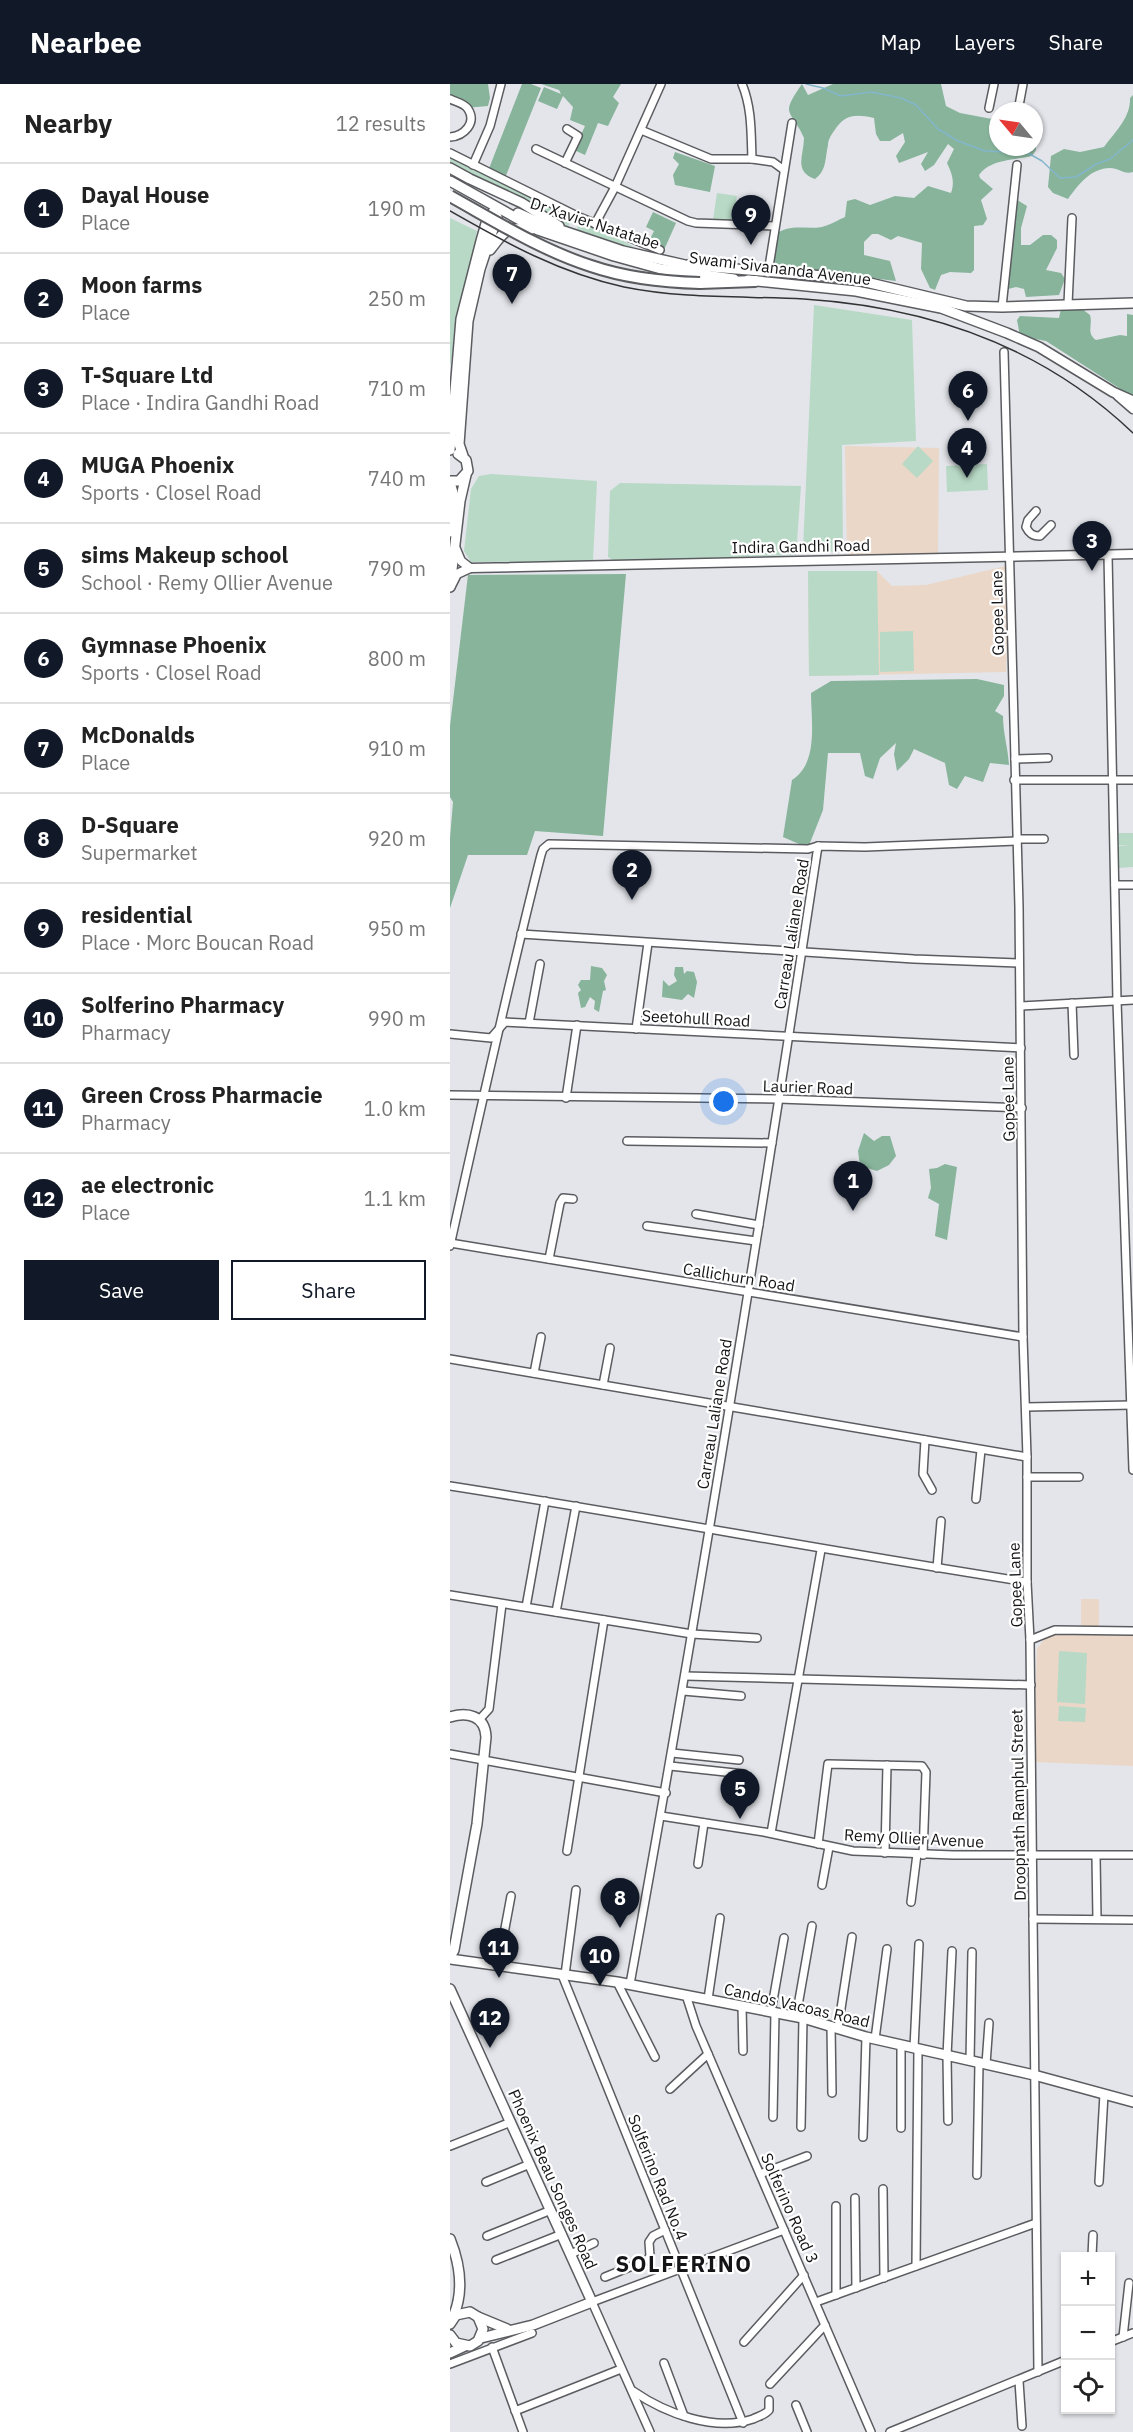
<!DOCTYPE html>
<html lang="en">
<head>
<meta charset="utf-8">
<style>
	:root { --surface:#fff; --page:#f6f6f6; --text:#222; --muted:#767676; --line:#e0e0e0; --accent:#111827 }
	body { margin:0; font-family:"IBM Plex Sans",sans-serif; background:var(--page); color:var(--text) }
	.controls { position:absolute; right:18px; bottom:18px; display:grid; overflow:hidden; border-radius:0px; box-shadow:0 2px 4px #0004 }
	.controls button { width:54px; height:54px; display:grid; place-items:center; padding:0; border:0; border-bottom:2px solid var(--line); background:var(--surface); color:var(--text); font:30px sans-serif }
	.compass { position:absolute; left:539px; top:18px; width:54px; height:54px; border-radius:50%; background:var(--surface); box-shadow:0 2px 4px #0004; rotate:299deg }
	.you { position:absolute; left:274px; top:1018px; width:21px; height:21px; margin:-15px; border:4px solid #fff; border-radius:50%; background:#1a73e8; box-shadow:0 0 0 9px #1a73e833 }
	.badge { display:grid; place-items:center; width:39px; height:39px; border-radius:50%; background:var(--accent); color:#fff; font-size:20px; font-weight:700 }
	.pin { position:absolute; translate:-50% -50px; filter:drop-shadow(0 2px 3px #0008) }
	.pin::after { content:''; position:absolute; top:32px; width:21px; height:18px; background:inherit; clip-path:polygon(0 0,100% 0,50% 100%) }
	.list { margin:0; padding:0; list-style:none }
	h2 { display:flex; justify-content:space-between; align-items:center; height:78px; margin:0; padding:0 24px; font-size:26px }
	h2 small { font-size:20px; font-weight:400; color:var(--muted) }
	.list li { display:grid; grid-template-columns:39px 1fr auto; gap:18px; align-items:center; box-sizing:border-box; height:90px; padding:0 24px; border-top:2px solid var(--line) }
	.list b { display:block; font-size:22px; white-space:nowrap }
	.list p { margin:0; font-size:20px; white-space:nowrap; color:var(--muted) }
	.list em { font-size:20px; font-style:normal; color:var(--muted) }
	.actions { display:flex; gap:12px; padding:18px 24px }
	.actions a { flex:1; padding:14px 0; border:2px solid var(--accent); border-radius:0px; text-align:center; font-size:21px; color:var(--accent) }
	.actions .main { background:var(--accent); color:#fff }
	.icon { flex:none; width:33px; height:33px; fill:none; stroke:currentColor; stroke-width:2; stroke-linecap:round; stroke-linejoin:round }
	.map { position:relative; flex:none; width:683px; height:2348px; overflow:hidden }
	header { display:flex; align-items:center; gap:36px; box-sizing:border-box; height:84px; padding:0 30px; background:var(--accent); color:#fff }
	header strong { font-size:28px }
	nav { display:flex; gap:33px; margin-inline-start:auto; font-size:21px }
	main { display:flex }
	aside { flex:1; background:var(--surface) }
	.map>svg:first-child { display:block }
</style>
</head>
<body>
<header>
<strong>Nearbee</strong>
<nav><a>Map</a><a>Layers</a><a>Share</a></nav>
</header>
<main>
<aside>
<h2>Nearby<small>12 results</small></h2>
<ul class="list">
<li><span class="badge">1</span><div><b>Dayal House</b><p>Place</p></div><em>190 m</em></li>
<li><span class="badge">2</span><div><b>Moon farms</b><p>Place</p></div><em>250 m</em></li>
<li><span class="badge">3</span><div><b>T-Square Ltd</b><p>Place · Indira Gandhi Road</p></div><em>710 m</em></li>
<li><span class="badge">4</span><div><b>MUGA Phoenix</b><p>Sports · Closel Road</p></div><em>740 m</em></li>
<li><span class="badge">5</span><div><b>sims Makeup school</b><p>School · Remy Ollier Avenue</p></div><em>790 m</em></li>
<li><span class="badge">6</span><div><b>Gymnase Phoenix</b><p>Sports · Closel Road</p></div><em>800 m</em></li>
<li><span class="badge">7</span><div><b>McDonalds</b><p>Place</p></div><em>910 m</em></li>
<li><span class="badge">8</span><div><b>D-Square</b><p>Supermarket</p></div><em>920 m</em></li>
<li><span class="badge">9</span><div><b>residential</b><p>Place · Morc Boucan Road</p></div><em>950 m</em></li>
<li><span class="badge">10</span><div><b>Solferino Pharmacy</b><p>Pharmacy</p></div><em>990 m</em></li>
<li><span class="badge">11</span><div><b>Green Cross Pharmacie</b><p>Pharmacy</p></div><em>1.0 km</em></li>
<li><span class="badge">12</span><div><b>ae electronic</b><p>Place</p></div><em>1.1 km</em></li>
</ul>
<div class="actions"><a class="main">Save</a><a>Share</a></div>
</aside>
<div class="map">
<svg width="683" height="2348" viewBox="0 0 683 2348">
	<rect width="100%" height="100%" fill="#e3e5ea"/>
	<g fill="#ead7c7">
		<polygon points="395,362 489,364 488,470 397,473"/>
		<polygon points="560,481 556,588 359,592 358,487 427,487 442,502 476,501"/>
		<rect x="631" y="1515" width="18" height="29"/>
		<polygon points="610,1547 683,1547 683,1682 584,1678 587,1565 595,1554"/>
	</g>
	<g fill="#b8d9c6">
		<polygon points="0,70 22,80 21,84 44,93 121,132 123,136 118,142 109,138 0,80"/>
		<polygon points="267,109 287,112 282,139 263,136"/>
		<polygon points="0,134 27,147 0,282"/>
		<polygon points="129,138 133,138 162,150 185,164 184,166 133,149 127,145"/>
		<polygon points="364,221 462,236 466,357 392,361 393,469 353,465"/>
		<polygon points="468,362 483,377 467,394 452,380"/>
		<polygon points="537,380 538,406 497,408 496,382"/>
		<polygon points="41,390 147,397 143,477 21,478 14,467 21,405 29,392"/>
		<polygon points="170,399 351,402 346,471 164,477 158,473 160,407"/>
		<polygon points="358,487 427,487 429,591 359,592"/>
		<polygon points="463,547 464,587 430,588 430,548"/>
		<polygon points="667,749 683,749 683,783 667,784 667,762 680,761 667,761"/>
		<polygon points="609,1567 637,1569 635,1620 607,1618"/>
		<polygon points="609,1622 636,1624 635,1638 608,1637"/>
	</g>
	<g fill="#87b49b">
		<polygon points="0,0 38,0 40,14 38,22 15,24 0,16"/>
		<polygon points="72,0 81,0 91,4 55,94 38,87"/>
		<polygon points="91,0 171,0 163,13 169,19 158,42 148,39 135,71 124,66 135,42 120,36 123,23 113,12 107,25 88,17 94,3 111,10 109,6"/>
		<path d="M 352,0 L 358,11 L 383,0 L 491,0 L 496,22 L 510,29 L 542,35 L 548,39 L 548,63 L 584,63 L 584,57 L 586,58 L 586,66 L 582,72 C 565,76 540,75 529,91 L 530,94 L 543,105 L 531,116 L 537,135 L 533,141 L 524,142 L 524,186 L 521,189 L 500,188 L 491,191 L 485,206 L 480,204 L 471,185 L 472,159 L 448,152 L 441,156 L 428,150 L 422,150 L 414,158 L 414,171 L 440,177 L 446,197 L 363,187 L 320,188 L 325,151 C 340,139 355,146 372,143 C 380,141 388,136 395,133 L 397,117 L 405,115 L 420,121 L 445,112 L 464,114 L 478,102 L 501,109 C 505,97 502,90 497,79 L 504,65 L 498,60 L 484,81 L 475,87 L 471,80 L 478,68 L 449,79 L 446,72 L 455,58 L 453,49 L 440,57 L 430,57 L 426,50 L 424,34 C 405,30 395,30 384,47 C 381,51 378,56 378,61 C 375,74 377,86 365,95 C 343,87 354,71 354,54 C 341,24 329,33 352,0 Z"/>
		<path d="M 683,11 L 683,88 C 674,91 669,84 660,84 C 641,84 628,101 618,115 L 603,109 L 598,103 L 601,72 L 614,65 L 630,68 L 654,63 C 665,48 681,33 680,14 Z"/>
		<polygon points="225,68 265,82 260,108 225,101 223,91 229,80 223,74"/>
		<polygon points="561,112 577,122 571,144 571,161 580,161 593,151 601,151 607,156 607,164 596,186 611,189 615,195 609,211 576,213 574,205 566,203 551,207"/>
		<polygon points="203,128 226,139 214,166 198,159 204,147 196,143"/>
		<path d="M 611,225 L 632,225 L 640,231 C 643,241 636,249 646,256 L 670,251 L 677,252 L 677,230 L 683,231 L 683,313 L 596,257 L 570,252 L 567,236 L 570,232 L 609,234 Z"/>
		<polygon points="176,490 153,752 85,747 77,771 18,771 0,824 0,754 3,718 0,713 0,642 18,491"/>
		<path d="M 527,595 L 554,601 L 554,612 L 545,627 L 553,632 C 553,649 558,664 559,681 L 540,679 L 533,698 L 515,692 L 507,705 L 499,701 L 495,679 L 464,665 L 459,675 L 447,687 L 444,670 L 446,659 L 430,674 L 423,695 L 415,692 L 410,669 L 378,669 L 373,726 L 358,764 L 333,753 L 342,696 C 369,679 361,637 361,609 L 381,597 Z"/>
		<polygon points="141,882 152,884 157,891 154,897 156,906 153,907 149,928 144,925 145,917 140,913 135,923 131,924 128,909 131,906 128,901 131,896 140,896"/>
		<polygon points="225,883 233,883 234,890 237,887 244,888 247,898 244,914 238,910 232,916 212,913 213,896 219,902 227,897 224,891"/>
		<polygon points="414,1049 424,1057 432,1052 440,1052 446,1072 439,1081 427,1087 410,1082 408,1067"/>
		<polygon points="495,1080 507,1083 497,1156 485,1152 489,1120 478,1114 481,1104 479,1085 487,1084"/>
	</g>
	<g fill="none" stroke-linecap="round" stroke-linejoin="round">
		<polyline stroke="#83b6ca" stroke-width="1.5" points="356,0 373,4 391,12 421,8 451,14 466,21 488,45 508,57 535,67 578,69 592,77 610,94 626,93 646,80 660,75 683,56"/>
		<g stroke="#5b5c60" stroke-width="10">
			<g id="minor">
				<path d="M 292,0 C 302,24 301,49 302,75 L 323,78 L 334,86"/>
				<path d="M 0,15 C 6,18 14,19 18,25 C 27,39 14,52 0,53"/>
				<polyline points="539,24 544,0"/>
				<polyline points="568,27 573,0"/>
				<polyline points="191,46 261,75 302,75"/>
				<polyline points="86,65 238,137 246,139 324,142"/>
				<polyline points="0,69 129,133 210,166"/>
				<polyline points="115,79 128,52 117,45"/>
				<polyline points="23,81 40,42 51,0"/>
				<polyline points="145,140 165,103 211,0"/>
				<polyline points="318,189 342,39"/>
				<polyline points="618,220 622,134"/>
				<polyline points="552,223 567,81"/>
				<polyline points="554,268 569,823 573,1253 577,1373 577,1498 580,1556 588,2288"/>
				<path d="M 586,427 L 578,436 L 576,443 C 579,449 582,452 590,452 L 601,441"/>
				<polyline points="658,471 667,917 683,1386"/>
				<polyline points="565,675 598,674"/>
				<polyline points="564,696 683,696"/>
				<polyline points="567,755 594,755"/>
				<polyline points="665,801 683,801"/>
				<polyline points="71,850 464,875 569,879"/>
				<polyline points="622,919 624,971"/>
				<polyline points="571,922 683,916"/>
				<polyline points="79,939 90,880"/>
				<polyline points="186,945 198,859"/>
				<polyline points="0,950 41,954 55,938 571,964"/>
				<polyline points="0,1011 329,1015 572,1024"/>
				<polyline points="116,1014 127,941"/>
				<polyline points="177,1057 322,1059"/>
				<polyline points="246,1130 309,1141"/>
				<polyline points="197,1142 306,1157"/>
				<polyline points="0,1159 573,1253"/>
				<path d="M 0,1162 C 29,1031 58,901 91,771 L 93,765 L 99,760 L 358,765 L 368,762 L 415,763 L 567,757"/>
				<polyline points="99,1175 110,1119 113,1114 123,1115"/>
				<polyline points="0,1275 577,1373"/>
				<polyline points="84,1289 91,1253"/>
				<polyline points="153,1301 160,1264"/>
				<polyline points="576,1323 683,1321"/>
				<polyline points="475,1356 473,1390 482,1406"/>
				<polyline points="577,1393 629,1393"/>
				<path d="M 0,1402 C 193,1432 384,1468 577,1498"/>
				<polyline points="526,1415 531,1366"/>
				<polyline points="487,1484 491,1437"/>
				<polyline points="0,1511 242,1550 307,1554"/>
				<polyline points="76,1523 95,1417"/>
				<polyline points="106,1528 126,1422"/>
				<polyline points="580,1556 605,1546 683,1547"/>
				<polyline points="235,1592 581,1601"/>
				<polyline points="233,1607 291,1612"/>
				<polyline points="29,1636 39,1625 52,1520"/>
				<polyline points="222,1669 289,1676"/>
				<polyline points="0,1670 216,1709"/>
				<polyline points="220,1682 294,1690"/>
				<polyline points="211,1732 314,1748 403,1767 503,1771 683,1771"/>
				<polyline points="321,1749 371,1466"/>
				<polyline points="368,1760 378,1680 472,1682 476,1688 473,1771"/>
				<polyline points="117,1767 154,1536"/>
				<polyline points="435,1769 437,1681"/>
				<polyline points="646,1772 647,1835"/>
				<polyline points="248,1780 254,1739"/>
				<polyline points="372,1801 379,1763"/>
				<polyline points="461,1818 467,1770"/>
				<polyline points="583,1835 683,1836"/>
				<polyline points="48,1882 61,1812"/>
				<polyline points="112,1891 293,2339"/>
				<polyline points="115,1891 126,1806"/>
				<polyline points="167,1898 205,1973"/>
				<path d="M 180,1900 C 249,1522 310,1142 368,762"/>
				<polyline points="236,1911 246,1942 421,2348"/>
				<polyline points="258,1915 270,1834"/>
				<polyline points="292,1922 293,1967"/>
				<polyline points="321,1928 334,1854"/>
				<polyline points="346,1933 362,1842"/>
				<polyline points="381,1942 382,2009"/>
				<polyline points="388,1944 402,1853"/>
				<polyline points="425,1955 437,1865"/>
				<polyline points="451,1961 451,2044"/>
				<polyline points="464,1964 469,1860"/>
				<polyline points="520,1977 522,1868"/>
				<polyline points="536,1980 539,1939"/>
				<polyline points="220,2005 258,1970"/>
				<polyline points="323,2033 325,1929"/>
				<polyline points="498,2037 497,1972 502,1867"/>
				<polyline points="351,2043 353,1934"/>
				<polyline points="413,2053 416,1953"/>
				<polyline points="0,2062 61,2038"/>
				<polyline points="310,2090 357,2072"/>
				<polyline points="527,2091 529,1979"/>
				<polyline points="36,2098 80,2080"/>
				<polyline points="649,2098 654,2010"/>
				<polyline points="433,2105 434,2194"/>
				<polyline points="405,2114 406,2204"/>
				<polyline points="37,2152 101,2126"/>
				<polyline points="121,2170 144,2159"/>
				<polyline points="642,2172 643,2151"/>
				<polyline points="46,2176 112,2150"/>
				<polyline points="466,2182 468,1966"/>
				<polyline points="155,2193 197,2176 200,2172 199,2158 203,2152 215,2146"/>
				<polyline points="386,2211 386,2122"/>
				<polyline points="366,2218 586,2139"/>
				<polyline points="673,2253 679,2199"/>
				<polyline points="294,2258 354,2191"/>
				<polyline points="660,2258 683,2249"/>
				<polyline points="42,2263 73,2348"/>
				<polyline points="214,2279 234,2332"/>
				<polyline points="0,2280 82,2249"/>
				<polyline points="569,2297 572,2342"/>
				<polyline points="320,2300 375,2241"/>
				<path d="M 183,2307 C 215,2329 264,2348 303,2335 C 309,2332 315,2331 319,2326 L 319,2316"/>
				<polyline points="346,2321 357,2348"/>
				<polyline points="65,2327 171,2285"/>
				<polyline points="200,2348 142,2218 334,2146"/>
				<polyline points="440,2348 616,2276"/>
			</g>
		</g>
		<g stroke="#5b5c60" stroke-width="11">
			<g id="tertiary">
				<polyline points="668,312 683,325"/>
				<polyline points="6,465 11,477 20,484"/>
				<polyline points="1,502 7,490 20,484 683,470"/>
			</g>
		</g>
		<g stroke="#5b5c60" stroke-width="12">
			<g id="secondary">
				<polyline points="0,84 20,95 72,119 109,142"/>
				<polyline points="0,97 88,146 164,172 211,185 284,195"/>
				<polyline points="68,129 90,139 173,167 235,181 399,194 516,222 552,223 683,219"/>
				<path d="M 40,166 C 56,146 54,143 82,145"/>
				<polyline points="298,196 406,207 491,224 557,249 589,263 663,308 683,317"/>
				<polyline points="0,366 11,235 31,157 37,136 43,128"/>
				<polyline points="13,372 9,360 18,237 30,185 47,133"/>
				<polyline points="0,397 9,397 18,387 16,376 8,370"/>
				<path d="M 0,400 C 7,412 1,435 0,448"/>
				<polyline points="0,503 10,417 16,391"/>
				<path d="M 0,1633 C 17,1628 35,1631 36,1653 L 27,1740 L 4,1866 L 0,1873"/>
				<polyline points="0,1875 167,1898 353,1934 416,1953 584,1991 683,2018"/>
				<polyline points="0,1905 142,2218 83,2241 31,2254"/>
				<path d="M 0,2155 C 10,2180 14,2208 3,2233"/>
				<polyline points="28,2233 57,2245"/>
				<polyline points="0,2240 6,2231 20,2228 28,2233 33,2245 28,2257 20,2262 6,2259 0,2251"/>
				<polyline points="0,2269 15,2262"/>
			</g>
		</g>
		<g stroke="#5b5c60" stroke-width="14">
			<polyline id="trunk" points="250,199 305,197"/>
		</g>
		<use href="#minor" stroke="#fff" stroke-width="7"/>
		<use href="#tertiary" stroke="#fff" stroke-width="8"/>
		<use href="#secondary" stroke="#fff" stroke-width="9"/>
		<use href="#trunk" stroke="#fff" stroke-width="10"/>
		<path stroke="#323335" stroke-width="1.5" d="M 0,127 C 56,159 110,189 174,203 C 233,215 294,212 354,215 C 478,223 592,262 683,349"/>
		<g stroke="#5b5c60" stroke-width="14" stroke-linecap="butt">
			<path id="trunk-bridge" d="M 0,112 C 45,137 91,166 141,182 C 176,194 212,198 250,199"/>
		</g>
		<use href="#trunk-bridge" stroke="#fff" stroke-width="10"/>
	</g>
	<g text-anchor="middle" stroke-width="4.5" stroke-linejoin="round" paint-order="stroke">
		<g font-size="16" fill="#141416" stroke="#fff">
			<text transform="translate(145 139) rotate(18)" y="6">Dr Xavier Natatabe</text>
			<text transform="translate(330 184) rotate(7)" y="6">Swami Sivananda Avenue</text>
			<text transform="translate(351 462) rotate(-1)" y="6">Indira Gandhi Road</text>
			<text transform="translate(547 529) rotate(-91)" y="6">Gopee Lane</text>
			<text transform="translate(341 850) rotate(-81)" y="6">Carreau Laliane Road</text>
			<text transform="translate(246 934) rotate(3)" y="6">Seetohull Road</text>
			<text transform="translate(358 1003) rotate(2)" y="6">Laurier Road</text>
			<text transform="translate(558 1015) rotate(-91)" y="6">Gopee Lane</text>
			<text transform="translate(289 1193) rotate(9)" y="6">Callichurn Road</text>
			<text transform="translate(264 1330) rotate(-81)" y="6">Carreau Laliane Road</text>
			<text transform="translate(565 1501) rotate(-92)" y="6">Gopee Lane</text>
			<text transform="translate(568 1721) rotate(-91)" y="6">Droopnath Ramphul Street</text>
			<text transform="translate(464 1754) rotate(3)" y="6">Remy Ollier Avenue</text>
			<text transform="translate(347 1921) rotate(13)" y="6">Candos Vacoas Road</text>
			<text transform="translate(208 2093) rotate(68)" y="6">Solferino Rad No.4</text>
			<text transform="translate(103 2095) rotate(66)" y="6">Phoenix Beau Songes Road</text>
			<text transform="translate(340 2124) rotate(66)" y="6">Solferino Road 3</text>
		</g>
		<g font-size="22" font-weight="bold" letter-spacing="1.5" fill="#141416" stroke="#fff">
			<text x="234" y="2188">SOLFERINO</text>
		</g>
	</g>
</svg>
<div class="controls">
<button>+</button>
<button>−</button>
<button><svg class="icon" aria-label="locate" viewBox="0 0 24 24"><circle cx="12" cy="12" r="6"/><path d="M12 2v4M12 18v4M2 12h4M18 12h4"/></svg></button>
</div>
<svg class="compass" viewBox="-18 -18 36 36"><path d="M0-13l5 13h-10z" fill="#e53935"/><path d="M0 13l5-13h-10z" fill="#767676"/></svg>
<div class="you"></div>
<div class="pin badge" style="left:403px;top:1127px">1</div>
<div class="pin badge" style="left:182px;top:816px">2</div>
<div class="pin badge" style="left:642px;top:487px">3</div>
<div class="pin badge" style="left:517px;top:394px">4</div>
<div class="pin badge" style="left:290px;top:1735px">5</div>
<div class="pin badge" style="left:518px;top:337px">6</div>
<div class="pin badge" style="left:62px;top:220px">7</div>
<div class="pin badge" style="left:170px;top:1844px">8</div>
<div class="pin badge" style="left:301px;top:161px">9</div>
<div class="pin badge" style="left:150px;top:1902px">10</div>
<div class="pin badge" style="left:49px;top:1894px">11</div>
<div class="pin badge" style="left:40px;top:1964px">12</div>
</div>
</main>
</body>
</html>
